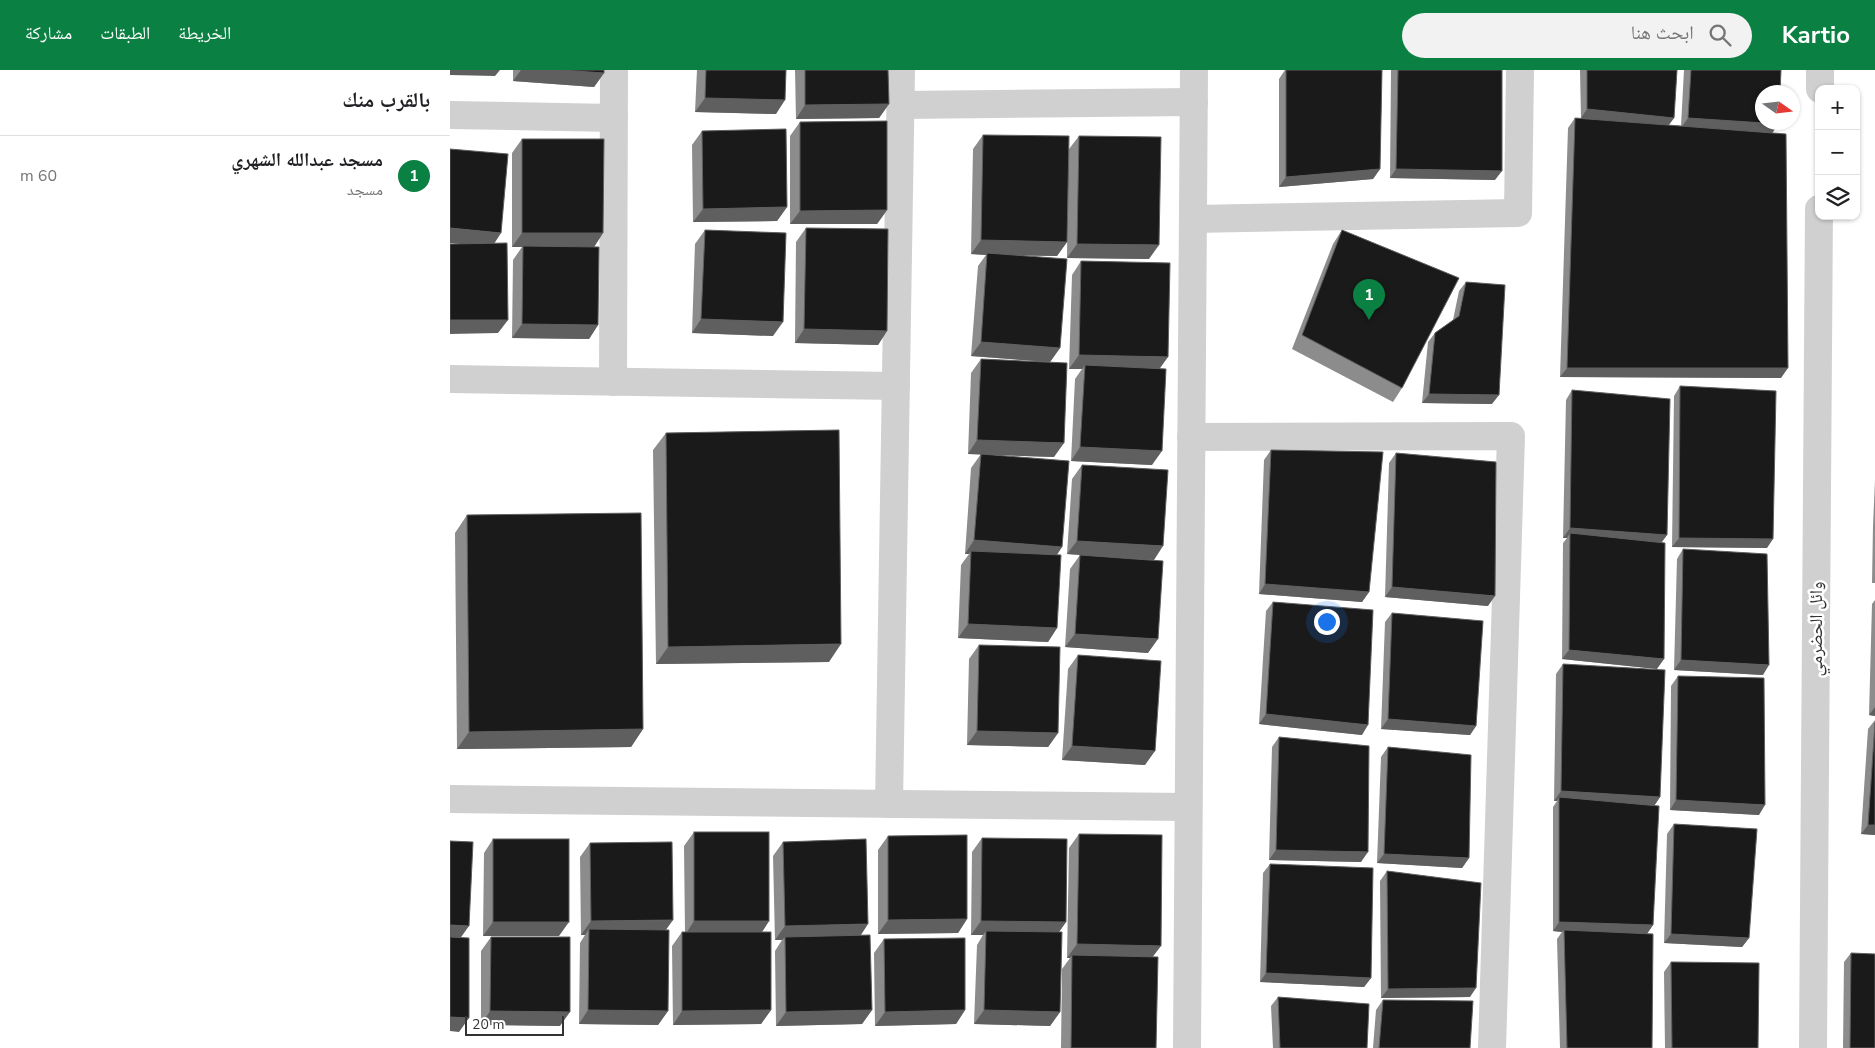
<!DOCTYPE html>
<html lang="ar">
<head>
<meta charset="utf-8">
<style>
	:root { --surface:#fff; --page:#f2f2f2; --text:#202124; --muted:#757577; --line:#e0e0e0; --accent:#0b8043 }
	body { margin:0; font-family:"Nunito Sans","Noto Naskh Arabic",sans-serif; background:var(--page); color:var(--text); direction:rtl }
	.controls { position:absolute; right:15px; top:15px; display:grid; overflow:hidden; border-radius:10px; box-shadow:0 1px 4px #0004 }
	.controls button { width:45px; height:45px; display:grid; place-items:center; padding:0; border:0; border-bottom:1px solid var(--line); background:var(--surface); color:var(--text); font:25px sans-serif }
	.compass { position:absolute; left:1305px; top:15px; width:45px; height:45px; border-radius:50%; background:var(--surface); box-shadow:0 1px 4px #0004; rotate:104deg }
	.scale { position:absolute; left:15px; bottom:12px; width:99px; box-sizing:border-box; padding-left:5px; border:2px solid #333; border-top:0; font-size:14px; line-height:18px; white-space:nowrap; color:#333; -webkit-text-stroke:4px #fff; paint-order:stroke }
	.you { position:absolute; left:876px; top:551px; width:18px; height:18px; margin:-12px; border:4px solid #fff; border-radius:50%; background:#1a73e8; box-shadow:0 0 0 8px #1a73e833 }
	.badge { display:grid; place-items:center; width:32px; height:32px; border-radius:50%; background:var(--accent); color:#fff; font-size:16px; font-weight:700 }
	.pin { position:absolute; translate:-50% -41px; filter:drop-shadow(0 1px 2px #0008) }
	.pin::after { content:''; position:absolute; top:26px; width:18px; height:15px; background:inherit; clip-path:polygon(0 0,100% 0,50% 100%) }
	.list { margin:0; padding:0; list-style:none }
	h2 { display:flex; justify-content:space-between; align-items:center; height:65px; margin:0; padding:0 20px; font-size:21px }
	h2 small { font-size:16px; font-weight:400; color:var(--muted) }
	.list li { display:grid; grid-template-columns:32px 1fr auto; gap:15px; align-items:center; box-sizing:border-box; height:80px; padding:0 20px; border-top:1px solid var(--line) }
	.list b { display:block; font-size:19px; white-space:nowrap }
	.list p { margin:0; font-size:16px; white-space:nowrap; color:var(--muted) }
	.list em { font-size:16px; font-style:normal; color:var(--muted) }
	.icon { flex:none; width:28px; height:28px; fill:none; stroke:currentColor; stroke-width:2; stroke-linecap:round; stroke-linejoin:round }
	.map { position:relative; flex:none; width:1425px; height:978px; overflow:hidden; direction:ltr }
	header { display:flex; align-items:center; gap:30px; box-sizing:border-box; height:70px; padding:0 25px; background:var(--accent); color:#fff }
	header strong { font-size:24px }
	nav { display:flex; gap:28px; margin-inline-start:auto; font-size:18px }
	.search { width:350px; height:45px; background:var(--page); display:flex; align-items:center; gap:12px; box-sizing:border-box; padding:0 18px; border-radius:28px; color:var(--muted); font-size:19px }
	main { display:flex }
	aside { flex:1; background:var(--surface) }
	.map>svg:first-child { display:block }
</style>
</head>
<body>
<header>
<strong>Kartio</strong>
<div class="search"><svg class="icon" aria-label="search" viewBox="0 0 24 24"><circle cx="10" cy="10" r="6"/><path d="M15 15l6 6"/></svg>ابحث هنا</div>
<nav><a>الخريطة</a><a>الطبقات</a><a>مشاركة</a></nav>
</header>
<main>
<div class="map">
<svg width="1425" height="978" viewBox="0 0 1425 978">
	<rect width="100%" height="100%" fill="#fff"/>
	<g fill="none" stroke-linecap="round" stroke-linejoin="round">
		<g stroke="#d0d0d0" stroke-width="28">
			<polyline points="1370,19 1370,0"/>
			<polyline points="451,35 744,32"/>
			<polyline points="0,45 164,48"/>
			<polyline points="743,149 1068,143 1070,0"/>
			<polyline points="0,309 446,316"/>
			<polyline points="163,312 164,0"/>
			<polyline points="741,367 1061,366 1042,978"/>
			<polyline points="0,729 738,737"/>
			<polyline points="439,734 451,0"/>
			<polyline points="737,978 744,0"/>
			<polyline points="1363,978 1369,139"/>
		</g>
	</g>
	<g fill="#8c8c8c">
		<polygon points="63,0 154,0 154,3 144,17 63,11"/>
		<polygon points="247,0 336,0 326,44 245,42"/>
		<polygon points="345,0 438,0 439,34 429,48 346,49"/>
		<polygon points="835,0 932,0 930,99 923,109 829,117 829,9"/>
		<polygon points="941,0 1052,0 1045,110 940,108"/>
		<polygon points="1130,0 1227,0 1224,48 1219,55 1231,56 1234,0 1331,0 1329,54 1322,63 1331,308 1110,307 1118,58 1125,48 1131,48"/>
		<polygon points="350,52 437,140 427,154 340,154 340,66"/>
		<polygon points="252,61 337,137 327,151 243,152 242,75"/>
		<polygon points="533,65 619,79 629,66 699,189 617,188 618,101 617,172 607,186 574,185 610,278 600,292 604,387 518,384 521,303 531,289 597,292 521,286 528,196 536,185 521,184 523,79"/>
		<polygon points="72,69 153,163 144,177 148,255 139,269 62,268 63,190 72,177 62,177 62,83"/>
		<polygon points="356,158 437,261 428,275 345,273 346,172"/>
		<polygon points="255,160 323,266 242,263 245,174"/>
		<polygon points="892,160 952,318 943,332 842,279 883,174"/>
		<polygon points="631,191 709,299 702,395 621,391 625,309 632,299 619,299 622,205"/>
		<polygon points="1016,212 1042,334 972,333 978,272 985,263 1003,250 1009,221"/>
		<polygon points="1230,316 1317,478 1222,477 1224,326"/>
		<polygon points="1122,320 1217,465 1212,472 1207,599 1112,589 1113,473 1117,468 1113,468 1116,330"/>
		<polygon points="216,363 379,592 206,594 203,380"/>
		<polygon points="821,380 919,522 912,532 809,524 814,390"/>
		<polygon points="946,383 1038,536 935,527 939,393"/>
		<polygon points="531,384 612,477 607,485 607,558 598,572 508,568 511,495 519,484 515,484 521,398"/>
		<polygon points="632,395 704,490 698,583 615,577 620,499 630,485 617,484 622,409"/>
		<polygon points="1425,410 1425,513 1422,513 1423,456"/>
		<polygon points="17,445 193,659 181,677 7,679 5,463"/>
		<polygon points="1233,479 1313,605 1224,600 1227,489"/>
		<polygon points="1425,530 1425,646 1419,645 1422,534"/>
		<polygon points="823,532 912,665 809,654 816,541"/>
		<polygon points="942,543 1026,656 1020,665 931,659 935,552"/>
		<polygon points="529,575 608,663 598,677 517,675 519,589"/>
		<polygon points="628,585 695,695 612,690 618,599"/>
		<polygon points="1113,594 1210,727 1204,736 1203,855 1197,864 1202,978 1110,978 1107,869 1112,862 1103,861 1103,737 1107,731 1104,731 1106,604"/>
		<polygon points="1228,606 1309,745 1220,740 1221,616"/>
		<polygon points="1425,650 1425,765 1411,764 1418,659"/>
		<polygon points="829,667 911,792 819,790 822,677"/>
		<polygon points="938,677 1019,788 1012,798 927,793 931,687"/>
		<polygon points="1224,754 1299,868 1292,877 1214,873 1217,764"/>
		<polygon points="244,762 319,851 312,862 321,940 311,954 223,955 222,876 232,862 235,862 234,776"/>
		<polygon points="629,764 703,887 706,978 611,978 612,899 620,888 617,888 619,778"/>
		<polygon points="438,766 517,849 508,863 428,864 428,780"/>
		<polygon points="532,768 616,852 609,862 610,942 600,956 524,954 527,875 533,865 521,865 522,782"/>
		<polygon points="43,769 109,866 33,866 34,783"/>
		<polygon points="333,772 411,865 422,940 412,954 326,956 325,881 332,870 325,870 323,786"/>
		<polygon points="140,773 218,941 208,955 129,954 130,873 135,865 131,865 130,787"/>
		<polygon points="820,794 921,908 914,917 810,912 813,803"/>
		<polygon points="937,801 1020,927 931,928 930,811"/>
		<polygon points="41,867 110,956 31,955 31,881"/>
		<polygon points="434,869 515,940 506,954 425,956 424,883"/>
		<polygon points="1401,883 1425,978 1393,978 1394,892"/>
		<polygon points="1221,892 1308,978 1215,978 1214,902"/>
		<polygon points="828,927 917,978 823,978 821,936"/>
		<polygon points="933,930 1020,978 923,978 926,940"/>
	</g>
	<g fill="#5f5f5f">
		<polygon points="0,0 50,0 45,6 0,5"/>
		<polygon points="71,0 111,0 154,3 144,17 63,11"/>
		<polygon points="255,28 335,30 326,44 245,42"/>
		<polygon points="439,34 429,48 346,49 355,35"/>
		<polygon points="1137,39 1224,48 1217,57 1131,48"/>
		<polygon points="1238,48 1329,54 1322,63 1231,58"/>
		<polygon points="930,99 923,109 829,117 836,107"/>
		<polygon points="946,99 1052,101 1045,110 940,108"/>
		<polygon points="337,137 327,151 243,152 253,139"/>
		<polygon points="437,140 427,154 340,154 350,141"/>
		<polygon points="0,158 51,163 42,177 0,173"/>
		<polygon points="72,163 153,163 144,177 62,177"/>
		<polygon points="531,170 617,172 607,186 537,185 537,183 536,185 521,184"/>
		<polygon points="627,174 709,175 699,189 617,188"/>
		<polygon points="251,249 333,252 323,266 242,263"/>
		<polygon points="0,250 58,250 48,263 0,264"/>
		<polygon points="72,254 148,255 139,269 62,268"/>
		<polygon points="354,259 437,261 428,275 345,273"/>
		<polygon points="531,272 610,278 600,292 521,286"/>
		<polygon points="629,285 718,287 708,301 635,295 632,299 619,299"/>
		<polygon points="1117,298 1338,298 1331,308 1110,307"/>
		<polygon points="979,324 1049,325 1042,334 972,333"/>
		<polygon points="527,370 614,373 604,387 518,384"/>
		<polygon points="630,377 712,381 702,395 621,391"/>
		<polygon points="1120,458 1217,465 1210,474 1120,463 1117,468 1113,468"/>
		<polygon points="1229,468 1323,469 1317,478 1222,477"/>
		<polygon points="524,470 612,477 603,490 521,481 519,484 515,484"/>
		<polygon points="627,471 713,476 704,490 617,484"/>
		<polygon points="815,514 919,522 912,532 809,524"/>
		<polygon points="942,517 1045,526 1038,536 935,527"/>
		<polygon points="518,554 607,558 598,572 508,568"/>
		<polygon points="625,564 708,569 698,583 615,577"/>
		<polygon points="391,574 379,592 206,594 218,577"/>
		<polygon points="1119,580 1214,589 1207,599 1112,589"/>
		<polygon points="1231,590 1319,595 1313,605 1224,600"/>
		<polygon points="1425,637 1425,646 1419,645"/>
		<polygon points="816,644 918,655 912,665 809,654"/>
		<polygon points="938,649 1026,656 1020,665 931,659"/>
		<polygon points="193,659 181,677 7,679 19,662"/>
		<polygon points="527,661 608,663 598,677 517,675"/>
		<polygon points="622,676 705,681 695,695 612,690"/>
		<polygon points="1111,721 1210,727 1204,736 1109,727 1107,731 1104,731"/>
		<polygon points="1226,730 1315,735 1309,745 1220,740"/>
		<polygon points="1418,755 1425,755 1425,765 1411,764"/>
		<polygon points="826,780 918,782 911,792 819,790"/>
		<polygon points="934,784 1019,788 1012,798 927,793"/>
		<polygon points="517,849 508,863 428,864 438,850"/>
		<polygon points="223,850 213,864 139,859 135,865 131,865 141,851"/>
		<polygon points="244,851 319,851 310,865 235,865"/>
		<polygon points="531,851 616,852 606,866 536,861 533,865 521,865"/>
		<polygon points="43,852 119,852 109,866 33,866"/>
		<polygon points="1109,852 1203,855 1196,865 1114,860 1112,862 1103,861"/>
		<polygon points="418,854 409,868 335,867 332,870 325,870 335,856"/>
		<polygon points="0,855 19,856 9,870 0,870"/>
		<polygon points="1221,864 1299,868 1292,877 1214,873"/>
		<polygon points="627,874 711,876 701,889 622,885 620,888 617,888"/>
		<polygon points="816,903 921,908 914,917 810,912"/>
		<polygon points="1026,918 1020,927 931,928 938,919"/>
		<polygon points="138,940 218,941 208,955 129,954"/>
		<polygon points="321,940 311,954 223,955 232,941"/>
		<polygon points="422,940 412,954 326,956 336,942"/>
		<polygon points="515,940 506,954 425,956 435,942"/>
		<polygon points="534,940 610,942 600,956 524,954"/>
		<polygon points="40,941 120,942 110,956 31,955"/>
		<polygon points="0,947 19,948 9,962 0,961"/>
	</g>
	<g fill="#1a1a1a" stroke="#5f5f5f">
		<polygon points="111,0 154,0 154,3"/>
		<polygon points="256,0 336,0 335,30 255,28"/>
		<polygon points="355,0 438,0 439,34 355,35"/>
		<polygon points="836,0 932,0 930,99 836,107"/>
		<polygon points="948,0 1052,0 1052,101 946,99"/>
		<polygon points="1137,0 1227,0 1224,48 1137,39"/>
		<polygon points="1241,0 1331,0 1330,22 1312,22 1312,52 1329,52 1329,54 1238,48"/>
		<polygon points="1125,48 1336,64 1338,298 1117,298"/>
		<polygon points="437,51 437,140 350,141 350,52"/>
		<polygon points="336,59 337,137 253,139 252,61"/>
		<polygon points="533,65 619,66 617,172 531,170"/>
		<polygon points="629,66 711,67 709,175 627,174"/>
		<polygon points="72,69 154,69 153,163 72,163"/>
		<polygon points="0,79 58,84 51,163 0,158"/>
		<polygon points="356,158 438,159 437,261 354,259"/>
		<polygon points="255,160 336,163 333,252 251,249"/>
		<polygon points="892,160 1009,208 952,318 852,265"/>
		<polygon points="57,173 58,250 0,250 0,174"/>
		<polygon points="73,176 149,177 148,255 72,254"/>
		<polygon points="537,183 617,189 610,278 531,272"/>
		<polygon points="631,191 720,193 718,287 629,285"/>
		<polygon points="1016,212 1055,215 1049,325 979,324 985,263 1009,246"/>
		<polygon points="531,289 617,293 614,373 527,370"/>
		<polygon points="635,295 716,299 712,381 630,377"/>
		<polygon points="1230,316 1326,321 1323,469 1229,468"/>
		<polygon points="1122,320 1220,329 1217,465 1120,458"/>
		<polygon points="389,360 391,574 218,577 216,363"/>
		<polygon points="821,380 933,382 919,522 815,514"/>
		<polygon points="946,383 1046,392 1045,526 942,517"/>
		<polygon points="531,384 619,391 612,477 524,470"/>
		<polygon points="632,395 718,400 713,476 627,471"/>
		<polygon points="191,443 193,659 19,662 17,445"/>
		<polygon points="1120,463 1215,473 1214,589 1119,580"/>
		<polygon points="1233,479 1317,484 1319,595 1231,590"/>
		<polygon points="521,481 611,485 607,558 518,554"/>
		<polygon points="630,485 713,491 708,569 625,564"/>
		<polygon points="823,532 923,540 918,655 816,644"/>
		<polygon points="942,543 1033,551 1026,656 938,649"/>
		<polygon points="529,575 610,577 608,663 527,661"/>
		<polygon points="628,585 711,591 705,681 622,676"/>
		<polygon points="1113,594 1215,600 1210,727 1111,721"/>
		<polygon points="1228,606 1314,608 1315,735 1226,730"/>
		<polygon points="1425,653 1425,755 1418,755"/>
		<polygon points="829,667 919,676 918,782 826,780"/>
		<polygon points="938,677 1021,685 1019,788 934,784"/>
		<polygon points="1109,727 1209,736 1203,855 1109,852"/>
		<polygon points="1224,754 1307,759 1299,868 1221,864"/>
		<rect x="244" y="762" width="75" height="89"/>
		<polygon points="629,764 712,765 711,876 627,874"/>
		<polygon points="517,765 517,849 438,850 438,766"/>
		<polygon points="532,768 617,769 616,852 531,851"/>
		<rect x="43" y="769" width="76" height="83"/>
		<polygon points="416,769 418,854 335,856 333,772"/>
		<polygon points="0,771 23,772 19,856 0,855"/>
		<polygon points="222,772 223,850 141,851 140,773"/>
		<polygon points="820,794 923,798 921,908 816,903"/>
		<polygon points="937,801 1031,813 1026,918 938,919"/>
		<polygon points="139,859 219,860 218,941 138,940"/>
		<polygon points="1114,860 1203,864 1202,978 1117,978"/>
		<polygon points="536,861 612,862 610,942 534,940"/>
		<polygon points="232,862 321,862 321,940 232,941"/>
		<polygon points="420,865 422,940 336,942 335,867"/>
		<polygon points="0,867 19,868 19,948 0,947"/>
		<polygon points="41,867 120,867 120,942 40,941"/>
		<polygon points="515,868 515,940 435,942 434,869"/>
		<polygon points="1401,883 1425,884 1425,978 1400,978"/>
		<polygon points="622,885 708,887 706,978 621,978"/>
		<polygon points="1221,892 1309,893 1308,978 1222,978"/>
		<polygon points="828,927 919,934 917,978 830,978"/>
		<polygon points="933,930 1023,931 1020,978 929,978"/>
	</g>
	<g text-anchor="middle" stroke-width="5" stroke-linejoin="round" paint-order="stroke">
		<g font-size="18" fill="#333" stroke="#fff">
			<text transform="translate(1366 559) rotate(-90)" y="6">وائل الحضرمي</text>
		</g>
	</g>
</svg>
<div class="controls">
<button>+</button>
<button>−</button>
<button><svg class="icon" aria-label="layers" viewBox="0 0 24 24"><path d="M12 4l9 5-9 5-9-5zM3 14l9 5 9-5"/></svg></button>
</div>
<svg class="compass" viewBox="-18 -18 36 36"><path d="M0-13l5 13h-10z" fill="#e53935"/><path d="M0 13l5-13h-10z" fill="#757577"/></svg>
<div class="scale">20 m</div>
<div class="you"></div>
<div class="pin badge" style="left:919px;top:250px">1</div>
</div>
<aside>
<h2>بالقرب منك<small></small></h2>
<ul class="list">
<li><span class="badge">1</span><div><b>مسجد عبدالله الشهري</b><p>مسجد</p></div><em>60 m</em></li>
</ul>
</aside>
</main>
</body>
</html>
